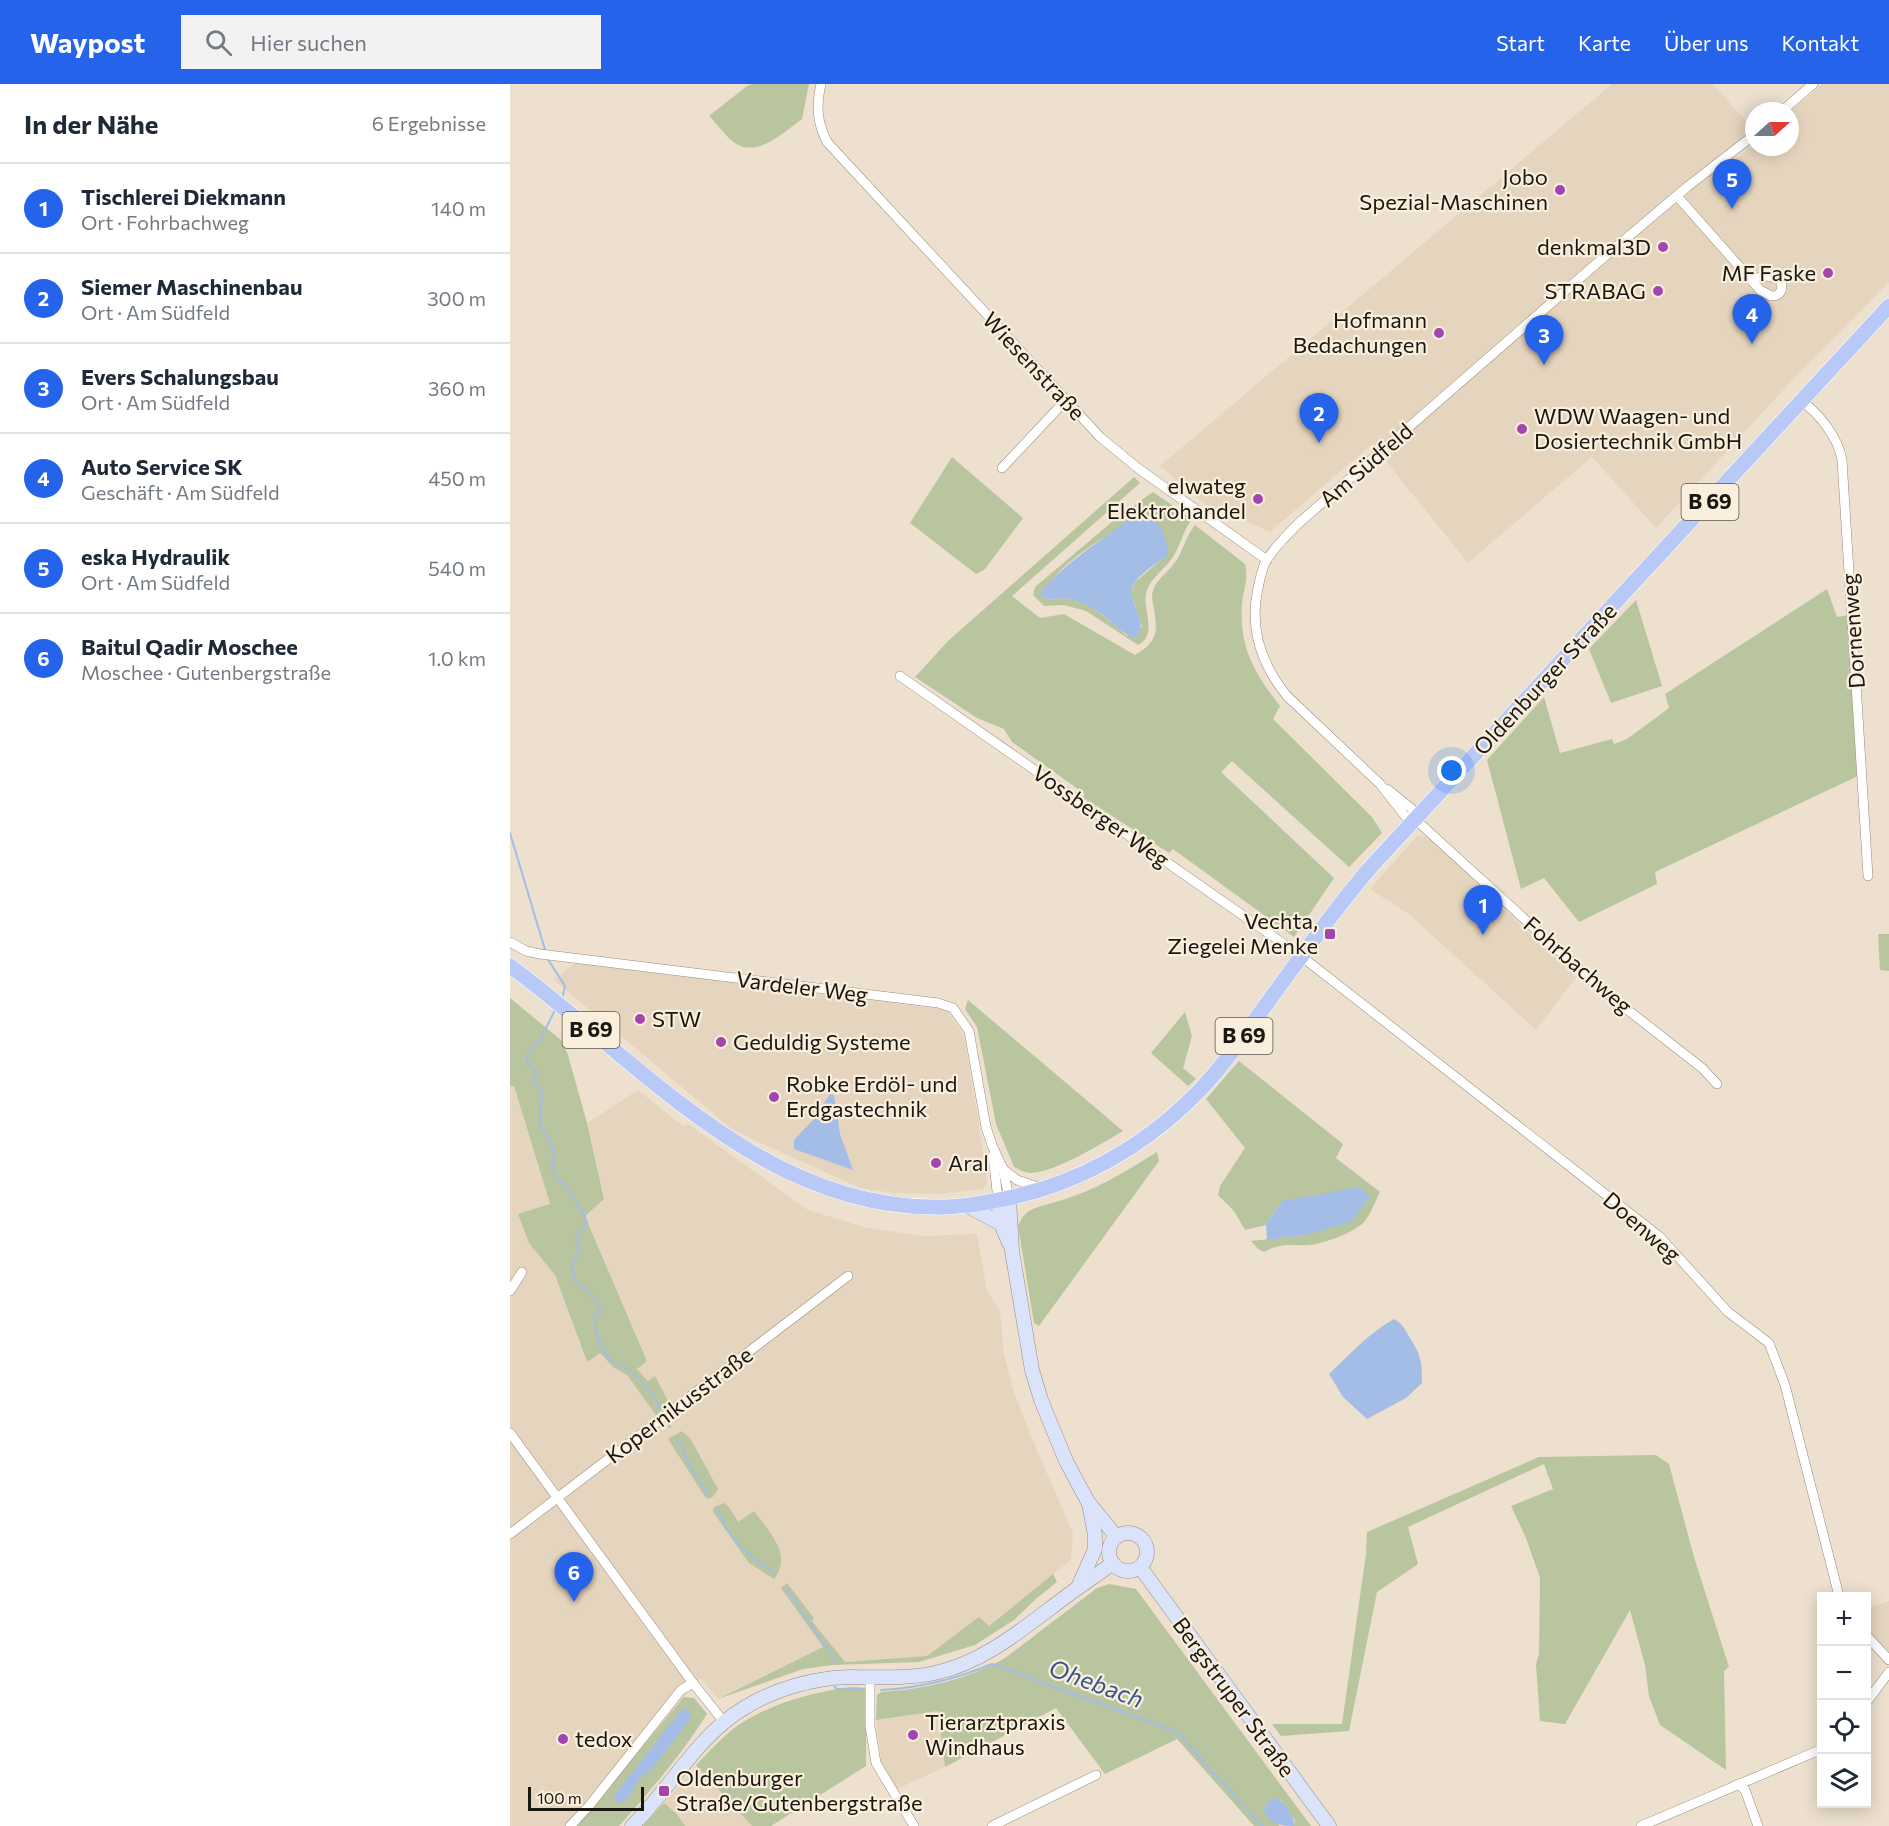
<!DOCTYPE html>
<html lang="de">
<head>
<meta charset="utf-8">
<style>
	:root { --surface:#fff; --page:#f2f2f3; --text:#1f2937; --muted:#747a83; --line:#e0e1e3; --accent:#2563eb }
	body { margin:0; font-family:Commissioner,sans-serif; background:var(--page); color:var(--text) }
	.controls { position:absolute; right:18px; bottom:18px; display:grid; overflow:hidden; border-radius:0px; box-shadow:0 3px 15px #0003 }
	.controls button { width:54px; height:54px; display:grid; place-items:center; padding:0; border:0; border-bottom:2px solid var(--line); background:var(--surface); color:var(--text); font:30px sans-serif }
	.compass { position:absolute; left:1235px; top:18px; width:54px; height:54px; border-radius:50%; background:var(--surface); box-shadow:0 3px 15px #0003; rotate:69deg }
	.scale { position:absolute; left:18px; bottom:15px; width:116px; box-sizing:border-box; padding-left:6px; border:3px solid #1a1610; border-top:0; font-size:16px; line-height:21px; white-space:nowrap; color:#1a1610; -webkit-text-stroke:4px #faeedc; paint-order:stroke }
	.you { position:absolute; left:942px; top:687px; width:21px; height:21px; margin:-15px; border:4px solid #fff; border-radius:50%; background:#1a73e8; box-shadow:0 0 0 9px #1a73e833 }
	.badge { display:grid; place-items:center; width:39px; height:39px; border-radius:50%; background:var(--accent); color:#fff; font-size:20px; font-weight:700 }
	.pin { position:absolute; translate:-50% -50px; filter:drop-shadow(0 2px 3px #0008) }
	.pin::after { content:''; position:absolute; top:32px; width:21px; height:18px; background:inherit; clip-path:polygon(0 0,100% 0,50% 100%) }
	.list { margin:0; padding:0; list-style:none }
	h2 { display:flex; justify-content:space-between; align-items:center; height:78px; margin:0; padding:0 24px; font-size:26px }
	h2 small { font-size:20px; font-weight:400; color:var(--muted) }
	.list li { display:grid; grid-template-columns:39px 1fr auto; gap:18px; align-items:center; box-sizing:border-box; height:90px; padding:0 24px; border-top:2px solid var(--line) }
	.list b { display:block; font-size:22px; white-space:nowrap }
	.list p { margin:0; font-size:20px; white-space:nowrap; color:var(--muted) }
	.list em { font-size:20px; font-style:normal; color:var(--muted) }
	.icon { flex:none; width:33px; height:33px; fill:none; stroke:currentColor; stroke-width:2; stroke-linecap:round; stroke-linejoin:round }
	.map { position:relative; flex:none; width:1379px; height:1742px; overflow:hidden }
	header { display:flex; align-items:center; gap:36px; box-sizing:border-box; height:84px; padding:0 30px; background:var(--accent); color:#fff }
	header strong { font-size:28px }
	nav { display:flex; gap:33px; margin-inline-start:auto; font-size:21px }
	.search { width:420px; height:54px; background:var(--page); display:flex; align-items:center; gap:15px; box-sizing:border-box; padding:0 21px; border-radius:0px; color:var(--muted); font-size:22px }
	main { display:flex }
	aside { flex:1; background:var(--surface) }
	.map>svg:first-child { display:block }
</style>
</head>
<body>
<header>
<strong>Waypost</strong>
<div class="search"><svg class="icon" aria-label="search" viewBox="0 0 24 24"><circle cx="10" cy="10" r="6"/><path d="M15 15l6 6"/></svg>Hier suchen</div>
<nav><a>Start</a><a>Karte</a><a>Über uns</a><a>Kontakt</a></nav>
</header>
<main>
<aside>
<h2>In der Nähe<small>6 Ergebnisse</small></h2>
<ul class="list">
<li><span class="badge">1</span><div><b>Tischlerei Diekmann</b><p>Ort · Fohrbachweg</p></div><em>140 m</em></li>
<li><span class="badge">2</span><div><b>Siemer Maschinenbau</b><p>Ort · Am Südfeld</p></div><em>300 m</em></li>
<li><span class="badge">3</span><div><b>Evers Schalungsbau</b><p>Ort · Am Südfeld</p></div><em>360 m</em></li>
<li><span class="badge">4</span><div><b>Auto Service SK</b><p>Geschäft · Am Südfeld</p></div><em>450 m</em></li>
<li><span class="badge">5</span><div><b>eska Hydraulik</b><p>Ort · Am Südfeld</p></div><em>540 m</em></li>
<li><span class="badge">6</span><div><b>Baitul Qadir Moschee</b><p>Moschee · Gutenbergstraße</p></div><em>1.0 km</em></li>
</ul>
</aside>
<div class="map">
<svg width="1379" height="1742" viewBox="0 0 1379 1742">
	<rect width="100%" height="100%" fill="#ede0cf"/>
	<g fill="#e6d5be" fill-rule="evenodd">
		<polygon points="1102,0 1203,0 1243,45 1220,63 1225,76 1244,60 1244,63 1280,63 1280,28 1312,0 1379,0 1379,198 1289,289 1146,444 1082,373 958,479 862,360 760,448 695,420 650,382"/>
		<polygon points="907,752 915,753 923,758 1066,893 1026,946 900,831 860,805"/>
		<polygon points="67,878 437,926 454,952 468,1034 477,1097 476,1101 473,1105 426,1110 383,1109 350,1104 223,1046 44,896"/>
		<path d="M 0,1002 L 4,1002 L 40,1121 L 9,1130 L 19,1159 L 45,1191 L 76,1277 L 90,1269 L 103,1283 L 117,1291 L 146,1330 L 145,1293 L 138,1297 L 127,1285 L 137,1276 L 75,1131 L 94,1114 L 77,1039 L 128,1006 L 173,1042 L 178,1040 L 298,1126 L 354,1143 L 411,1152 L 467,1150 L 477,1207 L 490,1227 L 494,1270 L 503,1305 L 522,1355 L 563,1449 L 561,1476 L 478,1542 L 469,1534 L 417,1572 L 334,1578 L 302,1537 L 304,1534 L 277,1500 L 272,1504 L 313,1563 L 208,1615 L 190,1594 L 66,1742 L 0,1742 ZM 172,1347 L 180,1354 L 194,1382 L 195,1413 L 159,1355 Z"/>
		<polygon points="1379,1517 1379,1569 1357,1545 1356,1525"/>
		<polygon points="428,1627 435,1683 387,1705 371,1678 366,1636"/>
		<polygon points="186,1681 242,1742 175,1742 167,1730 154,1719"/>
	</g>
	<g fill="#b9c59f" fill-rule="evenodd">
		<path d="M 242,0 L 299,0 L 292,35 C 273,49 245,76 222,57 C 214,50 207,40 199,32 L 237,2 Z"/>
		<polygon points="442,373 513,434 475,485 466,490 400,439"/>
		<path d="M 624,393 L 630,399 L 502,512 L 530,534 L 554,530 L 625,571 C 647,557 648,550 644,525 C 643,519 641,512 643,507 C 646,496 656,490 663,481 C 673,469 675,453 685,441 L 735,480 C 739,494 733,507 732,521 C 729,564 745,590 770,622 L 763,635 L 862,733 L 872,749 L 839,783 L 722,677 L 711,688 L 824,794 L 784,853 L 663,765 L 659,769 L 573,713 L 575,710 L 502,658 L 494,645 L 467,634 L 405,593 L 438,557 Z"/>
		<path d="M 643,408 L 682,435 C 672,448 670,465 660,477 C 652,487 638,497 636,510 C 633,527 648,551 628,561 L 576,527 L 554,521 L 534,522 L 523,511 L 525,503 L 603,437 ZM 602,448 L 657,471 L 625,498 L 621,509 L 632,543 L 617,552 C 596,533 570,507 539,516 L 532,512 C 543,486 579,463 602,448 Z"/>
		<polygon points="1317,505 1327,533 1339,531 1348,692 1145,788 1147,800 1069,838 1034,794 1011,805 977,676 1034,613 1050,669 1102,655 1104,660 1117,655 1159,624 1155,610"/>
		<polygon points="1126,516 1152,602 1101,619 1079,565"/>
		<polygon points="1368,850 1379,850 1379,887 1370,886"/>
		<polygon points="0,914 51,956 58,971 77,1039 94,1115 75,1132 137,1277 127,1285 138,1297 145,1292 159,1319 146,1331 117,1291 103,1283 90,1269 77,1278 45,1191 19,1159 8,1130 40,1120 4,1002 0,1002"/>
		<path d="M 458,916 L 613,1047 C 591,1060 547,1087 522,1089 C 515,1089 510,1086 504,1083 L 486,1040 L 467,943 L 455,925 Z"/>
		<polygon points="675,928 682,952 673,984 686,995 678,1002 641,969"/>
		<path d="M 729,977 L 833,1060 L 826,1074 L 870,1108 C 865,1118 861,1129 855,1137 C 846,1148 813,1160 799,1161 C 781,1162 772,1158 754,1168 L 748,1165 L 741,1157 L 795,1151 L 772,1117 L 756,1141 L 735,1146 L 724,1127 L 708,1111 L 710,1102 L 735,1064 L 696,1015 Z"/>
		<path d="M 647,1068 L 649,1077 L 529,1242 L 524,1239 L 508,1142 C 511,1136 513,1131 519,1127 C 533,1120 549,1118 564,1112 C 594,1101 620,1085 647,1068 Z"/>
		<polygon points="172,1347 180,1354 208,1405 204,1412 199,1415 195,1413 158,1355"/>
		<polygon points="1146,1371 1159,1380 1184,1473 1219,1583 1214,1587 1216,1686 1150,1641 1139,1612 1135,1581 1120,1526 1055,1640 1030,1637 1026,1580 1029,1570 1030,1494 1016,1454 1001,1422 1043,1405 1034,1380 898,1443 908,1480 867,1508 839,1647 771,1652 762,1640 832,1640 856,1470 857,1448 1029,1373"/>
		<path d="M 214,1419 L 219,1423 L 228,1438 L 244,1427 C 259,1448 283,1470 264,1495 L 239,1479 L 203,1428 L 204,1423 Z"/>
		<polygon points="543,1490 547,1498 527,1514 504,1536 465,1561 409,1578 323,1581 293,1585 208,1615 313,1563 271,1504 277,1499 304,1534 302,1537 335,1578 417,1572 469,1533 479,1542"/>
		<path d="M 599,1500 L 626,1505 L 801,1742 L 784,1742 L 785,1737 L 771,1716 L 758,1718 L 754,1724 L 757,1732 L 770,1742 L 744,1742 L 667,1655 L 595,1690 L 546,1624 L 435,1683 L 428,1627 L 366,1636 L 367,1611 L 371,1608 C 415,1605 456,1596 495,1574 L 587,1504 Z"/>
		<path d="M 342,1603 L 356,1604 L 356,1682 L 261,1742 L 242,1742 L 186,1681 C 199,1668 212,1653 227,1642 C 261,1619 302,1608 342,1603 Z"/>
		<path d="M 174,1613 L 184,1614 L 197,1630 C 172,1670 141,1706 109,1742 L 66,1742 Z"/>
		<polygon points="154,1719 167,1730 175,1742 133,1742"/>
	</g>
	<g fill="#a3bde7">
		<path d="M 627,430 C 650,433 656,450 658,471 C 649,478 631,489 625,498 C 612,516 644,539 624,554 C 612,550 604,539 593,531 C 578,520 558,510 539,516 L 532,512 L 532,506 C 559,476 594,454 627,430 Z"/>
		<polygon points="320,1010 324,1011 330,1050 343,1086 284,1065 284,1056 303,1036"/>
		<polygon points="849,1103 860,1113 841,1138 795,1151 757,1156 756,1141 772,1117"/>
		<path d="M 884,1235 C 891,1239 893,1242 897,1249 C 910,1270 912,1273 912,1299 L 896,1314 L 857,1335 L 833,1313 L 819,1290 C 840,1270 859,1249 884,1235 Z"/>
		<polygon points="173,1624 180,1628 181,1634 142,1685 130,1693 118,1714 109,1719 103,1713"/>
		<path d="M 767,1713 C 774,1719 786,1734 784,1742 C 770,1742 757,1740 754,1724 L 758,1718 Z"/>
	</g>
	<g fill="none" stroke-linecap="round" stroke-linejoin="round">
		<g stroke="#a3bde7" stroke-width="2">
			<polyline points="0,749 36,869"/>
			<polyline points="37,874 55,902 53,911"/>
			<path d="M 45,926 L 30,956 L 18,969 L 17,977 L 19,981 L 26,986 L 23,996 L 32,1008 L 30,1042 L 37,1051 L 45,1071 L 42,1083 L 46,1094 L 57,1103 L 75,1133 L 77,1139 L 66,1154 L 70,1168 L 62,1179 L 65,1197 C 78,1206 87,1212 91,1228 L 84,1232 C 85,1246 91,1270 104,1279 C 109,1282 116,1283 121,1287 C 133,1297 142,1310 150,1324"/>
			<polyline points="159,1341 160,1343"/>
			<polyline points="167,1354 180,1382 199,1412"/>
			<path d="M 208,1427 C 221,1458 237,1470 264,1489"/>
			<polyline points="276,1504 327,1579"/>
			<polyline points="325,1603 326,1605 352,1605"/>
			<path d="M 371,1606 C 411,1604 446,1595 482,1580 L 667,1648 L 752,1742"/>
		</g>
		<g stroke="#988c7c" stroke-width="10">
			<g id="minor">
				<path d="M 311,0 C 306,22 307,38 317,58 L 556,316 L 590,353 L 629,385 L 757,476"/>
				<polyline points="1272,27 1303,0"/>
				<path d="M 1167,112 L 1250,206 L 1261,212 C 1271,212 1275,204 1269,195 L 1257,192 L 1242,195"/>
				<path d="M 1292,317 C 1310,331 1328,353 1332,376 L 1358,792"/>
				<polyline points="492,384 556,316"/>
				<polyline points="390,592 791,872 1150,1153 1218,1228 1259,1259 1275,1301 1329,1512"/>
				<polyline points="877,705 902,725 905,735"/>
				<polyline points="0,858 16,867 30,870 428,919 443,924 459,947 476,1043 482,1061 493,1085 499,1114"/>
				<path d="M 1207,1000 L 1192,984 L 1091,905 L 905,735 L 895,732 L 870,700 L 777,612 C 751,580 739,545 748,504 C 750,495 752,484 756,477 C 765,462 778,450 790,438 L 1086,180 L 1177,103 L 1244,51"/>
				<polyline points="483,1071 488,1116"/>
				<polyline points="493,1085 507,1096 531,1104"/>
				<polyline points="0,1207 12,1188"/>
				<polyline points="0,1349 183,1599 214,1638"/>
				<polyline points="0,1450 338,1192"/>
				<polyline points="1356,1551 1379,1576"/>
				<polyline points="360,1593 360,1642 366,1679 404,1742"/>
				<polyline points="1356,1619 1379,1588"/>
				<polyline points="1228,1700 1235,1706 1248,1742"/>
				<polyline points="60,1742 79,1722 171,1606 183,1599"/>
				<polyline points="482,1742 586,1691"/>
				<polyline points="1131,1742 1312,1665"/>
			</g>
		</g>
		<g stroke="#988c7c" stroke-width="15">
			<g id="secondary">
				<polyline points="499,1114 502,1167 522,1286 531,1316 556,1377 578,1418 606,1452"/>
				<polyline points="488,1116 491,1140 499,1159"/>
				<polyline points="458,1122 491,1140"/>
				<circle cx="618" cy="1468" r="19"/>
				<polyline points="630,1483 819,1742"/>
				<polyline points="568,1503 585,1465 585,1451 579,1420"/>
				<path d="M 122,1742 C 161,1704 186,1653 234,1624 C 265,1605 303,1594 339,1593 C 367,1593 397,1595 425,1589 C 475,1578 515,1543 554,1514 C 570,1502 587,1491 603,1479"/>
			</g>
		</g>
		<g stroke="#fff" stroke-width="16">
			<path id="primary" d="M 0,882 C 129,977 250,1122 423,1123 C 447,1124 470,1120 493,1115 C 566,1101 632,1064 685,1011 C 713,983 735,950 758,918 C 791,873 823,827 859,785 L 1379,222"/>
		</g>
		<use href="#minor" stroke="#fff" stroke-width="9"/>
		<use href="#secondary" stroke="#dbe3fb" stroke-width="14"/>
		<use href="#primary" stroke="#b8c8f7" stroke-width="15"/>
	</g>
	<g fill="#a345ae" stroke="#faeedc" stroke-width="2">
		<circle cx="1050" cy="106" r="6"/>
		<circle cx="1153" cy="163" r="6"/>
		<circle cx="1318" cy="189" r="6"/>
		<circle cx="1148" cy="207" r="6"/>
		<circle cx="929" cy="249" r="6"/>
		<circle cx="1012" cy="345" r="6"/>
		<circle cx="748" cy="415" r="6"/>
		<rect x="814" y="844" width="12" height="12" rx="3"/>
		<circle cx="130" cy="935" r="6"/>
		<circle cx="211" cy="958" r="6"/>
		<circle cx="264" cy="1013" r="6"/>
		<circle cx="426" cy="1079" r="6"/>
		<circle cx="403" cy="1651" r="6"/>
		<circle cx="53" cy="1655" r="6"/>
		<rect x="148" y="1701" width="12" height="12" rx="3"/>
	</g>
	<g text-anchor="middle" stroke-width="4.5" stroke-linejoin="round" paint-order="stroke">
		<g fill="#faeedc" stroke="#5d574d" stroke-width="1.5">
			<rect x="1171.5" y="400" width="57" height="36" rx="4.5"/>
			<rect x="52.5" y="928" width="57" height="36" rx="4.5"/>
			<rect x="705.5" y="934" width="57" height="36" rx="4.5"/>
		</g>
		<g font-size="21" font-weight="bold" fill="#1a1610">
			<text x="1200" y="425">B 69</text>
			<text x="81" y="953">B 69</text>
			<text x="734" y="959">B 69</text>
		</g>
		<g font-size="22" fill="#1a1610" stroke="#faeedc" text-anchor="start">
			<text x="1038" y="101" text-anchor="end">Jobo<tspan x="1038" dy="25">Spezial-Maschinen</tspan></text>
			<text x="1141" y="171" text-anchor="end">denkmal3D</text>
			<text x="1306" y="197" text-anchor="end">MF Faske</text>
			<text x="1136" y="215" text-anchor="end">STRABAG</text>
			<text x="917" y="244" text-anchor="end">Hofmann<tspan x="917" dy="25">Bedachungen</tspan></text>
			<text x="1024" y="340">WDW Waagen- und<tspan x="1024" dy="25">Dosiertechnik GmbH</tspan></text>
			<text x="736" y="410" text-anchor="end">elwateg<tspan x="736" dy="25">Elektrohandel</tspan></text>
			<text x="808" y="845" text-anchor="end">Vechta,<tspan x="808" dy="25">Ziegelei Menke</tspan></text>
			<text x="142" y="943">STW</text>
			<text x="223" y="966">Geduldig Systeme</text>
			<text x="276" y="1008">Robke Erdöl- und<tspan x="276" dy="25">Erdgastechnik</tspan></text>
			<text x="438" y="1087">Aral</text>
			<text x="415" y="1646">Tierarztpraxis<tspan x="415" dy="25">Windhaus</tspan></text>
			<text x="65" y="1663">tedox</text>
			<text x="166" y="1702">Oldenburger<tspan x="166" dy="25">Straße/Gutenbergstraße</tspan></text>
		</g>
		<g font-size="22" fill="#1a1610" stroke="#faeedc">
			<text transform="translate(524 282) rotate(47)" y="8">Wiesenstraße</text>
			<text transform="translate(856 381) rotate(-41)" y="8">Am Südfeld</text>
			<text transform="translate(1343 547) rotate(-94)" y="8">Dornenweg</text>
			<text transform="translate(1035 595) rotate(-47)" y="8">Oldenburger Straße</text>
			<text transform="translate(591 732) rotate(35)" y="8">Vossberger Weg</text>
			<text transform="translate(1068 881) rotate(41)" y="8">Fohrbachweg</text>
			<text transform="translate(292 903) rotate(7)" y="8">Vardeler Weg</text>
			<text transform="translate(1132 1143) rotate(41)" y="8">Doenweg</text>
			<text transform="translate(169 1321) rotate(-37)" y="8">Kopernikusstraße</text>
			<text transform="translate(724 1613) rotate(54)" y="8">Bergstruper Straße</text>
		</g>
		<g font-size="24" font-style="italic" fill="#35568b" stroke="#faeedc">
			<text transform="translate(586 1600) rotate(20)" y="8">Ohebach</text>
		</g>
	</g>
</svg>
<div class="controls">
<button>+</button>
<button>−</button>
<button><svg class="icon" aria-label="locate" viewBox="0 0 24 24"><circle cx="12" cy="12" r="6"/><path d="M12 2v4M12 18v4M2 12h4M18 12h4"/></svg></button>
<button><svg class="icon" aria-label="layers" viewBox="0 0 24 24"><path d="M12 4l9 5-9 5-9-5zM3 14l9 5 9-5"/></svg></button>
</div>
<svg class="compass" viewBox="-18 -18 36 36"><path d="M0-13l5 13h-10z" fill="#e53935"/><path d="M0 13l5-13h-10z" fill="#747a83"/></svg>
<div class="scale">100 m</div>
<div class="you"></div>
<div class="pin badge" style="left:973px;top:851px">1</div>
<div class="pin badge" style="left:809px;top:359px">2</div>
<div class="pin badge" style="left:1034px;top:281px">3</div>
<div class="pin badge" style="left:1242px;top:260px">4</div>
<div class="pin badge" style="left:1222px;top:125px">5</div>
<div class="pin badge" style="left:64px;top:1518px">6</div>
</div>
</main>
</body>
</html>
